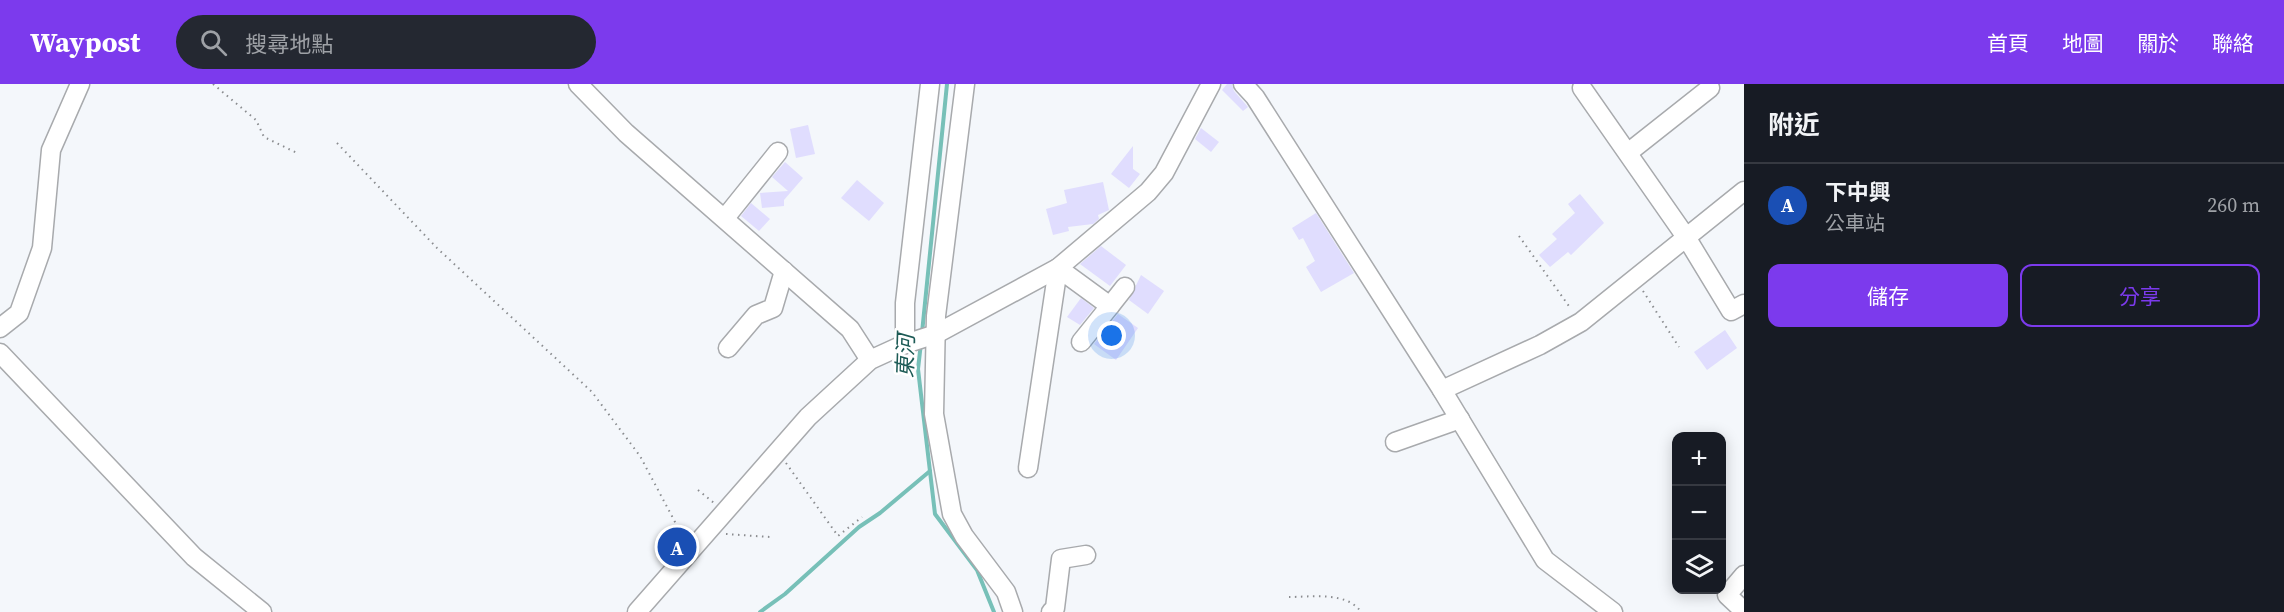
<!DOCTYPE html>
<html lang="zh-TW">
<head>
<meta charset="utf-8">
<style>
	:root { --surface:#171b24; --page:#242831; --text:#f1f3f6; --muted:#9ea1a6; --line:#363941; --accent:#7c3aed }
	body { margin:0; font-family:"Source Serif 4","Noto Sans TC",serif; background:var(--page); color:var(--text) }
	.controls { position:absolute; right:18px; bottom:18px; display:grid; overflow:hidden; border-radius:12px; box-shadow:0 3px 15px #0003 }
	.controls button { width:54px; height:54px; display:grid; place-items:center; padding:0; border:0; border-bottom:2px solid var(--line); background:var(--surface); color:var(--text); font:30px sans-serif }
	.you { position:absolute; left:1112px; top:252px; width:21px; height:21px; margin:-15px; border:4px solid #fff; border-radius:50%; background:#1a73e8; box-shadow:0 0 0 9px #1a73e833 }
	.badge { display:grid; place-items:center; width:39px; height:39px; border-radius:50%; background:var(--accent); color:#fff; font-size:20px; font-weight:700 }
	.pin { position:absolute; translate:-50% -50%; border:3px solid #fff; box-shadow:0 2px 6px #0006 }
	.list { margin:0; padding:0; list-style:none }
	h2 { display:flex; justify-content:space-between; align-items:center; height:78px; margin:0; padding:0 24px; font-size:26px }
	h2 small { font-size:20px; font-weight:400; color:var(--muted) }
	.list li { display:grid; grid-template-columns:39px 1fr auto; gap:18px; align-items:center; box-sizing:border-box; height:84px; padding:0 24px; border-top:2px solid var(--line) }
	.list b { display:block; font-size:22px; white-space:nowrap }
	.list p { margin:0; font-size:20px; white-space:nowrap; color:var(--muted) }
	.list em { font-size:20px; font-style:normal; color:var(--muted) }
	.actions { display:flex; gap:12px; padding:18px 24px }
	.actions a { flex:1; padding:14px 0; border:2px solid var(--accent); border-radius:12px; text-align:center; font-size:21px; color:var(--accent) }
	.actions .main { background:var(--accent); color:#fff }
	.icon { flex:none; width:33px; height:33px; fill:none; stroke:currentColor; stroke-width:2; stroke-linecap:round; stroke-linejoin:round }
	.map { position:relative; flex:none; width:1744px; height:528px; overflow:hidden }
	header { display:flex; align-items:center; gap:36px; box-sizing:border-box; height:84px; padding:0 30px; background:var(--accent); color:#fff }
	header strong { font-size:28px }
	nav { display:flex; gap:33px; margin-inline-start:auto; font-size:21px }
	.search { width:420px; height:54px; background:var(--page); display:flex; align-items:center; gap:15px; box-sizing:border-box; padding:0 21px; border-radius:33px; color:var(--muted); font-size:22px }
	main { display:flex }
	aside { flex:1; background:var(--surface) }
	.map>svg:first-child { display:block }
</style>
</head>
<body>
<header>
<strong>Waypost</strong>
<div class="search"><svg class="icon" aria-label="search" viewBox="0 0 24 24"><circle cx="10" cy="10" r="6"/><path d="M15 15l6 6"/></svg>搜尋地點</div>
<nav><a>首頁</a><a>地圖</a><a>關於</a><a>聯絡</a></nav>
</header>
<main>
<div class="map">
<svg width="1744" height="528" viewBox="0 0 1744 528">
	<rect width="100%" height="100%" fill="#f4f7fb"/>
	<g fill="none" stroke-linecap="round" stroke-linejoin="round">
		<g stroke="#77c0b8" stroke-width="4">
			<polyline points="922,249 947,0"/>
			<polyline points="921,259 918,285 935,430 977,486 994,528"/>
			<polyline points="760,528 785,510 859,443 880,429 930,387"/>
		</g>
	</g>
	<g fill="#e0ddfe">
		<polygon points="1227,0 1232,0 1234,7 1248,23 1243,27 1222,6"/>
		<polygon points="808,41 815,70 796,74 790,45"/>
		<polygon points="1201,44 1219,58 1211,68 1195,55"/>
		<polygon points="1133,62 1133,85 1140,90 1129,104 1111,90"/>
		<polygon points="785,78 803,94 784,116 784,122 762,124 760,109 788,107 772,93"/>
		<polygon points="857,96 884,119 869,137 841,114"/>
		<polygon points="1103,98 1109,126 1098,131 1099,135 1093,140 1068,143 1069,147 1053,151 1046,125 1067,119 1064,106"/>
		<polygon points="1580,110 1604,139 1571,171 1568,168 1550,183 1539,171 1557,155 1552,150 1575,129 1568,120"/>
		<polygon points="751,119 770,135 759,147 741,132"/>
		<polygon points="1316,129 1354,189 1321,208 1306,183 1315,177 1303,154 1299,156 1292,144"/>
		<polygon points="1101,162 1126,181 1110,202 1080,180"/>
		<polygon points="1141,191 1164,207 1148,230 1129,216"/>
		<polygon points="1081,214 1094,224 1080,241 1067,233"/>
		<polygon points="1118,230 1138,244 1116,276 1094,260"/>
		<polygon points="1725,246 1737,264 1707,286 1694,268"/>
	</g>
	<g fill="none" stroke-linecap="round" stroke-linejoin="round">
		<g stroke="#a8aaad" stroke-width="21">
			<g id="minor">
				<polyline points="578,0 626,49 850,245 870,276"/>
				<polyline points="965,0 936,232 934,330 952,430 964,452 1006,508 1013,528"/>
				<polyline points="1243,0 1255,13 1442,306 1545,476 1613,528"/>
				<polyline points="1582,4 1686,153 1731,227 1744,220"/>
				<polyline points="1629,68 1710,4"/>
				<polyline points="725,134 778,68"/>
				<polyline points="1110,222 1125,203"/>
				<polyline points="0,244 19,229 42,164 51,66 80,0"/>
				<polyline points="905,260 905,219 930,0"/>
				<polyline points="728,264 756,231 773,224 784,187"/>
				<polyline points="0,269 194,473 262,528"/>
				<polyline points="1442,306 1540,261 1581,238 1744,107"/>
				<polyline points="1395,358 1460,335"/>
				<polyline points="1028,384 1058,184 1110,222 1081,258"/>
				<polyline points="1744,491 1727,511 1744,527"/>
				<polyline points="637,528 808,333 870,276 905,260 936,250 1058,184 1148,108 1164,89 1211,0"/>
				<polyline points="1051,528 1055,524 1061,475 1086,471"/>
			</g>
		</g>
		<g stroke="#8a8c8f" stroke-width="2" stroke-dasharray="1.5 4.5" stroke-linecap="butt">
			<polyline points="213,0 256,36 264,53 297,69"/>
			<polyline points="337,59 437,164 592,308 640,372 683,453"/>
			<polyline points="1519,152 1571,225"/>
			<polyline points="1643,207 1679,263"/>
			<polyline points="786,379 838,452 862,433"/>
			<polyline points="698,406 714,419"/>
			<polyline points="726,450 770,453"/>
			<path d="M 1289,513 C 1310,513 1347,507 1361,528"/>
		</g>
		<use href="#minor" stroke="#fff" stroke-width="18"/>
	</g>
	<g text-anchor="middle" stroke-width="5" stroke-linejoin="round" paint-order="stroke">
		<g font-size="22" font-style="italic" fill="#1c5a55" stroke="#fff">
			<text transform="translate(905 272) rotate(-88)" y="8">東河</text>
		</g>
	</g>
</svg>
<div class="controls">
<button>+</button>
<button>−</button>
<button><svg class="icon" aria-label="layers" viewBox="0 0 24 24"><path d="M12 4l9 5-9 5-9-5zM3 14l9 5 9-5"/></svg></button>
</div>
<div class="you"></div>
<div class="pin badge" style="left:677px;top:463px;background:#1a4fb4">A</div>
</div>
<aside>
<h2>附近<small></small></h2>
<ul class="list">
<li><span class="badge" style="background:#1a4fb4">A</span><div><b>下中興</b><p>公車站</p></div><em>260 m</em></li>
</ul>
<div class="actions"><a class="main">儲存</a><a>分享</a></div>
</aside>
</main>
</body>
</html>
